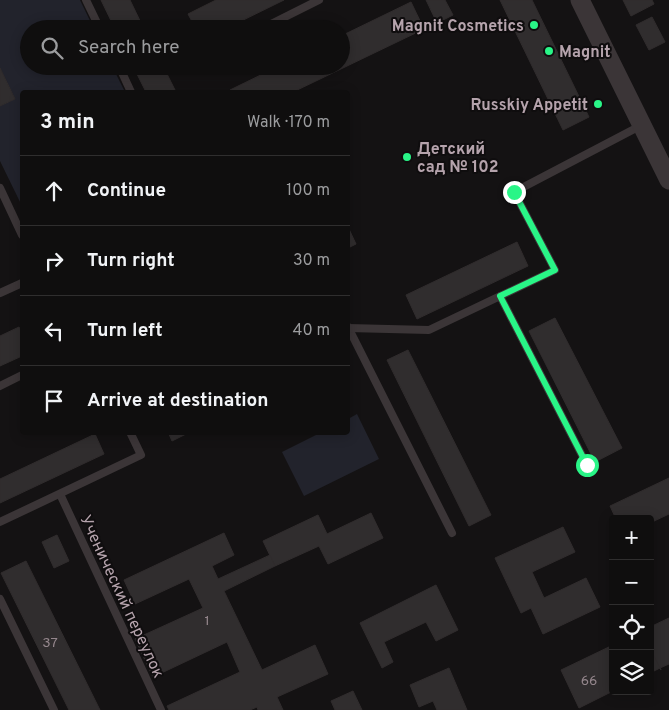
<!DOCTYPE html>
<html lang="en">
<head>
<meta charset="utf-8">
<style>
	:root { --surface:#0f0e0e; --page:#181717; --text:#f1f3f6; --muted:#9b9c9e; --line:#2f2e2e }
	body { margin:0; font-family:Overpass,sans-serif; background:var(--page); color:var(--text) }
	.controls { position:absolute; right:15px; bottom:15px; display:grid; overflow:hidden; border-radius:5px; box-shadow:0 2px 12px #0003 }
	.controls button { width:45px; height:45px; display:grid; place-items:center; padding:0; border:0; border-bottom:1px solid var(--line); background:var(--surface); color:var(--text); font:25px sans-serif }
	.stop { position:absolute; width:15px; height:15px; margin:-11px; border:4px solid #29f587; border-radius:50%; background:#fff }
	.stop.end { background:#29f587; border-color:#fff; box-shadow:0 1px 5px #0008 }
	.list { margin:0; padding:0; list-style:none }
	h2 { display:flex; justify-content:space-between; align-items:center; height:65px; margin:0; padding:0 20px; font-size:21px }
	h2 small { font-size:16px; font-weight:400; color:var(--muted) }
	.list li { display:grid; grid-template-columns:32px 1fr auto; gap:15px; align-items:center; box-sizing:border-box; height:70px; padding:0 20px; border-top:1px solid var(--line) }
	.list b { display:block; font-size:19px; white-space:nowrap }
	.list em { font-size:16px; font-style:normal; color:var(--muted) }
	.icon { flex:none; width:28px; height:28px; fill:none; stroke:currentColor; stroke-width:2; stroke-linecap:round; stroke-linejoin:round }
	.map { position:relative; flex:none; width:669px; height:710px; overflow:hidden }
	.search { position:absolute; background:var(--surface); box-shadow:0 2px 12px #0003; left:20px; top:20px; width:330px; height:55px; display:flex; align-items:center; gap:12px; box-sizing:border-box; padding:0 18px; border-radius:28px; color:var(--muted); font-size:19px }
	.panel { position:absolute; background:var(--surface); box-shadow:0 2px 12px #0003; left:20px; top:90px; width:330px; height:345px; border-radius:5px }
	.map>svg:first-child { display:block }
</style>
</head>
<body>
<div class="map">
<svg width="669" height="710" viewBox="0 0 669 710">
	<rect width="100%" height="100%" fill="#141213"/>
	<g fill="#22232c">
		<polygon points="0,0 80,0 94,29 29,29 29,66 112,66 125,92 22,92 22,203 21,204 0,161 0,106 15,99 0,68"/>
		<polygon points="357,414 379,459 304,496 282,452 320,433 348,432 348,419"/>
	</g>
	<g fill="#302d2e" stroke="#302c2d">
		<polygon points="101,0 130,0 144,29 115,29"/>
		<polygon points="216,0 284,0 225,29 196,29 188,14"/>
		<polygon points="426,0 445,0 453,15 437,23"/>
		<polygon points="500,0 532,0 589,117 563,130"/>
		<polygon points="623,0 652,0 654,4 631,16"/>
		<polygon points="411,2 424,29 293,92 231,92 230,90 279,66 341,66 341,36"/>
		<polygon points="652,17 665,42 649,50 636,25"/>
		<polygon points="133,66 163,66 176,92 146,92"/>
		<polygon points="0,68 15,99 0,106"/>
		<polygon points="348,227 356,244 348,248"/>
		<polygon points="517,242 528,266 417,319 406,295"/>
		<polygon points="555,318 622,448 595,462 529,331"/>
		<polygon points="19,327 22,334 22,356 0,366 0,336"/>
		<polygon points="408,350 491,515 469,526 387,360"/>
		<polygon points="168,432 190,432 172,441"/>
		<polygon points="95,434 104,454 0,503 0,479"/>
		<polygon points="669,478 669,514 650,523 650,519 616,519 610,506"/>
		<polygon points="371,513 383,538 328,564 319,546 275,566 263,541 318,515 327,534"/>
		<polygon points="563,527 575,552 532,572 544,598 586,578 600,607 543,634 531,608 521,613 495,558"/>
		<polygon points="224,533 234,555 212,566 218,579 270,555 275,566 224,591 262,670 315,645 328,674 277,697 283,710 258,710 257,707 250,710 169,710 167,706 240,672 227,642 153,677 135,639 203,608 189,579 135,604 124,580"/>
		<polygon points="57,535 69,561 54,568 42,542"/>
		<polygon points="26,561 100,710 69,710 1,573"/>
		<polygon points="436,585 458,630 436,641 426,622 384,642 393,662 382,668 360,623"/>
		<polygon points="669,618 669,664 660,668 650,649 650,627"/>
		<polygon points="613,645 613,691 579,708 561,670"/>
		<polygon points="650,648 661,670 660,668 650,673"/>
		<polygon points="449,668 467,710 437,710 433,701 419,707 410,685"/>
		<polygon points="353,691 362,710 335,710 331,701"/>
	</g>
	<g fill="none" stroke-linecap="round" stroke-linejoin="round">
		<g stroke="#3b3537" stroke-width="8">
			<polyline points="86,0 100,29"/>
			<polyline points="261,29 319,0"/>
			<polyline points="119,66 131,92"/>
			<polyline points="0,188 22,235"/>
			<polyline points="0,293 22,283"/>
			<polyline points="500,296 587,465"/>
			<polyline points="348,327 452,533"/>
			<polyline points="348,328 429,330 555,270 514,192 642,125"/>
			<polyline points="0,386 22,375"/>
			<polyline points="60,494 161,710"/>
			<polyline points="0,522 141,455 130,432"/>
			<polyline points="0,599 54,710"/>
		</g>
		<polyline stroke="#3b3537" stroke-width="19" points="580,0 669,180"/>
	</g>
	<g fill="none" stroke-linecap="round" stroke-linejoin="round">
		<polyline stroke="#29f587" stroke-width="6" points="514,192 555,270 500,296 587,465"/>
	</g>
	<g fill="#29f587" stroke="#0f0d0e" stroke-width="2">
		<circle cx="534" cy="25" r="5"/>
		<circle cx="549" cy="51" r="5"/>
		<circle cx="598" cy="104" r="5"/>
		<circle cx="407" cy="157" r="5"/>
	</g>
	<g text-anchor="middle" stroke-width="4" stroke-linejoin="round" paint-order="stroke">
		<g font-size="14" fill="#94868c">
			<text x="207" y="625">1</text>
			<text x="50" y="647">37</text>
			<text x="589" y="685">66</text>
		</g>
		<g font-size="16" font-weight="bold" fill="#b5a3ac" stroke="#0f0d0e" text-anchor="end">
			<text x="524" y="31">Magnit Cosmetics</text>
			<text x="559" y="57" text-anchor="start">Magnit</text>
			<text x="588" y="110">Russkiy Appetit</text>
			<text x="417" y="154" text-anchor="start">Детский<tspan x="417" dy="18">сад № 102</tspan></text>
		</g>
		<g font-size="16" fill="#b5a3ac" stroke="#0f0d0e">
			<text transform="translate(123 596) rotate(65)" y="6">Ученический переулок</text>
		</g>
	</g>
</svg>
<div class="controls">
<button>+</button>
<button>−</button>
<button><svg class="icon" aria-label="locate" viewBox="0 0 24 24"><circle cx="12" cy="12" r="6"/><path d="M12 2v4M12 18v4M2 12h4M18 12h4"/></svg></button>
<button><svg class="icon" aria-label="layers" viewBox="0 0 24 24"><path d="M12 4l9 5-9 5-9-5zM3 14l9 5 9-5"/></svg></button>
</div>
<div class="stop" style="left:587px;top:465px"></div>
<div class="stop end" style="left:514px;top:192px"></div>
<div class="search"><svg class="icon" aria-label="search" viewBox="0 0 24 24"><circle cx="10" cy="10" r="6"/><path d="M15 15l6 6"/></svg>Search here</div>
<section class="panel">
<h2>3 min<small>Walk · 170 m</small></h2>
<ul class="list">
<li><svg class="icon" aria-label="ahead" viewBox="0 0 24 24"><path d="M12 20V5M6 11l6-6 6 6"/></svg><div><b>Continue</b></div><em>100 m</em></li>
<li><svg class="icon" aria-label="right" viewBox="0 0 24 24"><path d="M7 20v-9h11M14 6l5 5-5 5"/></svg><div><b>Turn right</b></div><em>30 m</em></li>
<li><svg class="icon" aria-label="left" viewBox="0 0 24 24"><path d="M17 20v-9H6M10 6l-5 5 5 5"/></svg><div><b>Turn left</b></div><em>40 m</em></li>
<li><svg class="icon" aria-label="arrive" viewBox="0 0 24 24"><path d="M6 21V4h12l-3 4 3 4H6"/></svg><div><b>Arrive at destination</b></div></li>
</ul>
</section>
</div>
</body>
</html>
